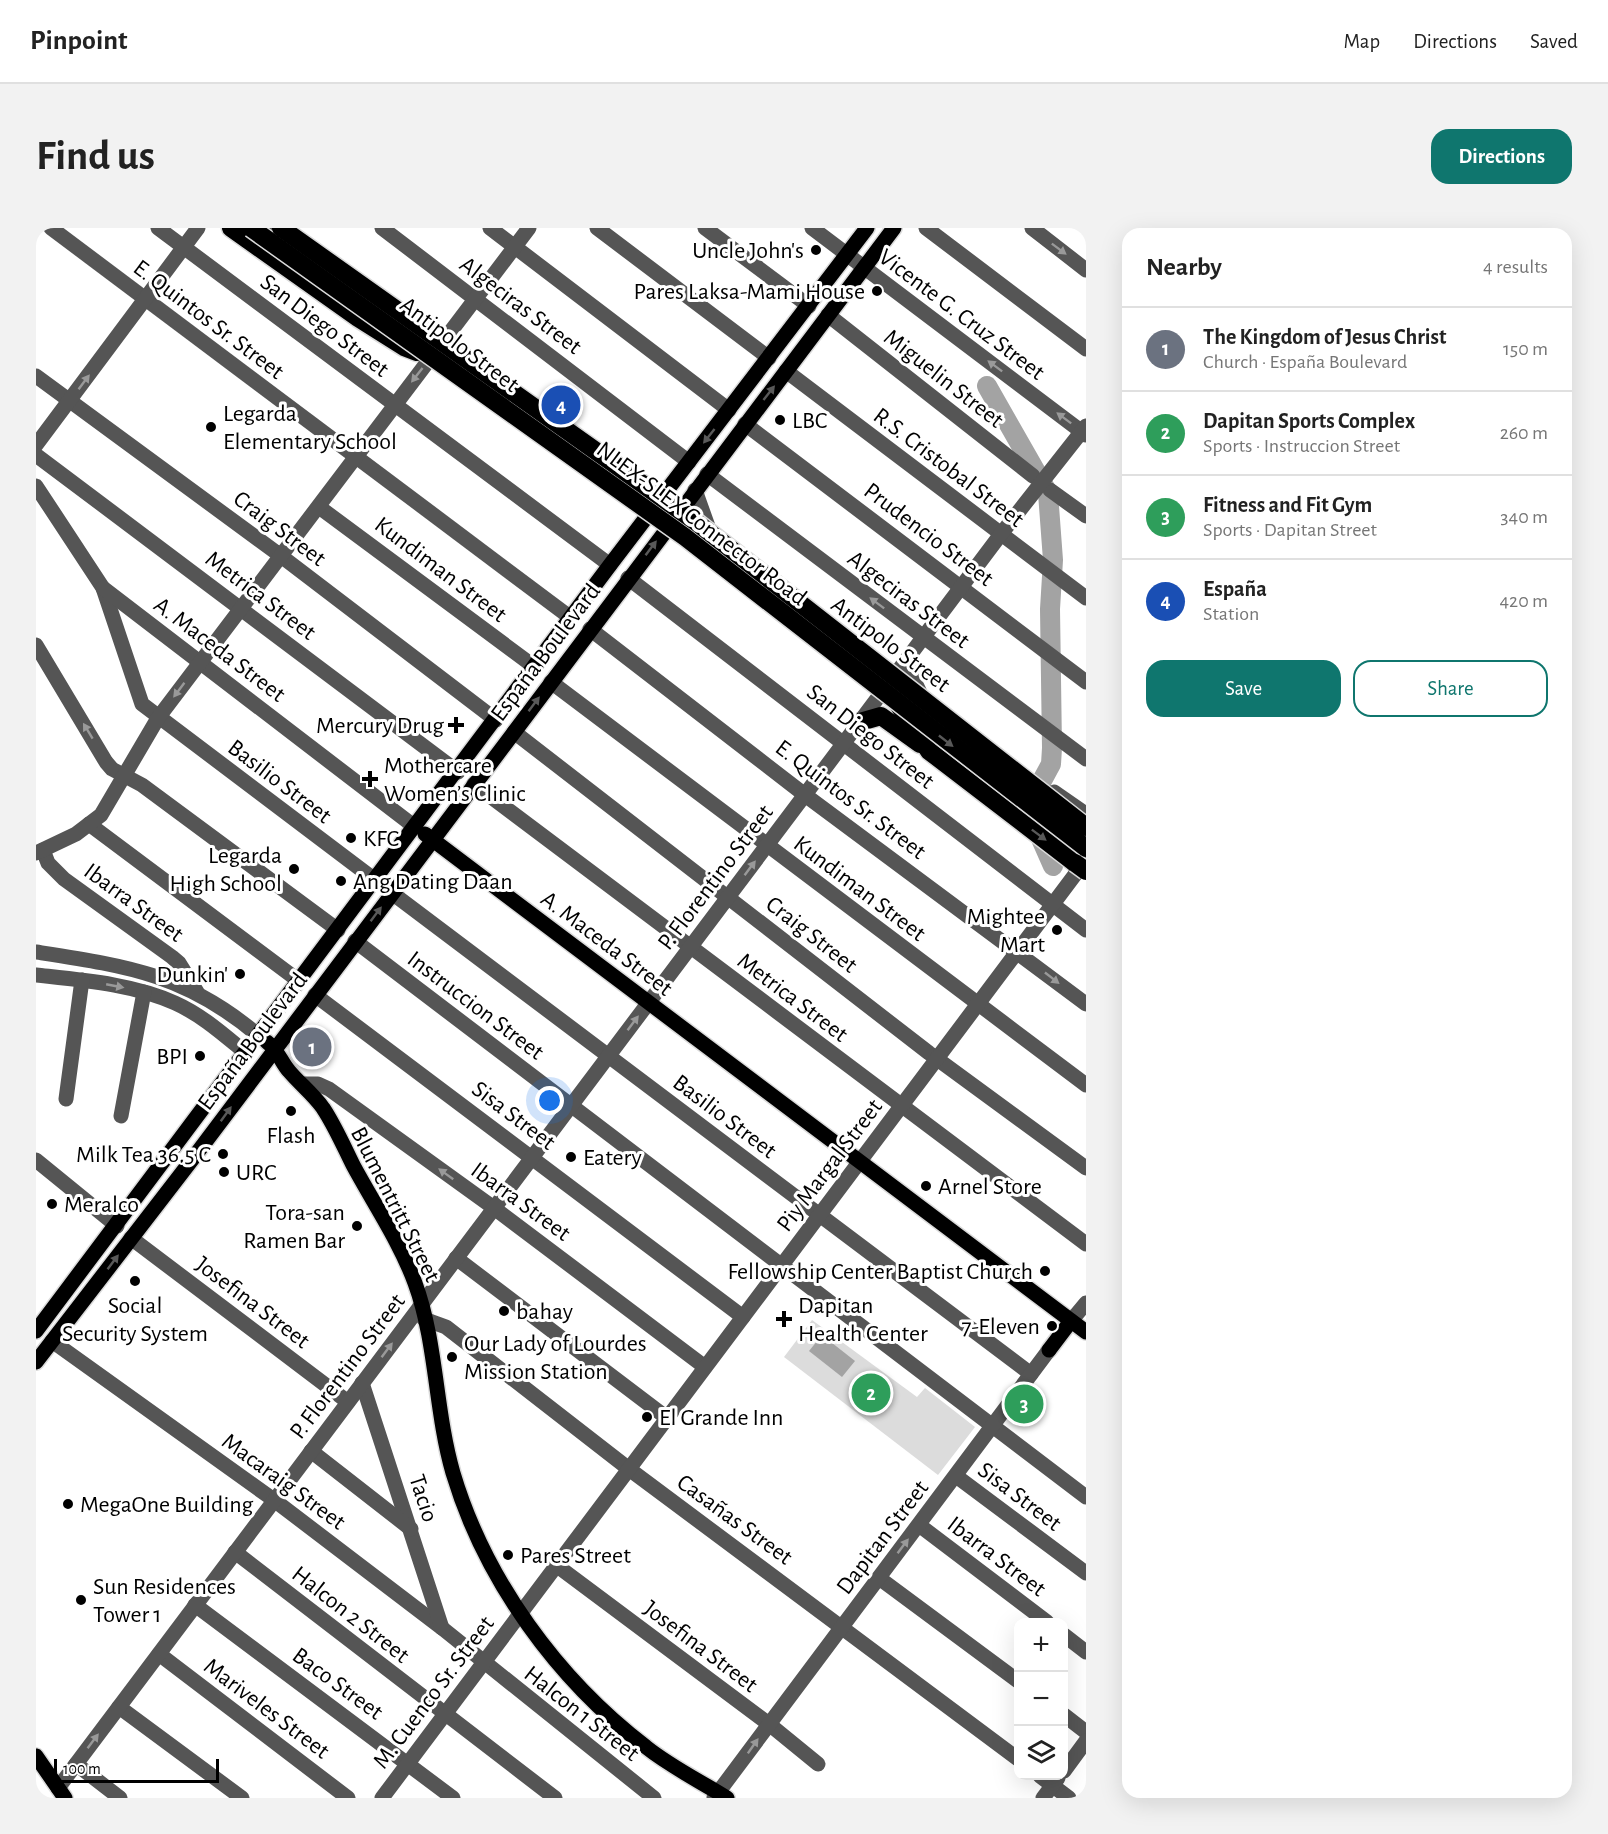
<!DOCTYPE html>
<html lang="en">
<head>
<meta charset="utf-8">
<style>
	:root { --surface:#fff; --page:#f2f2f2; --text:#222; --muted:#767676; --line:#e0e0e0; --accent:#0f766e }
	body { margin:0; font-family:"Alegreya Sans",sans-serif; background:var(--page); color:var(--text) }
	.controls { position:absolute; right:18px; bottom:18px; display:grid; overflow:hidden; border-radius:12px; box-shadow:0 6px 24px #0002 }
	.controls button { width:54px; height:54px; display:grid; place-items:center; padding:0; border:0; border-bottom:2px solid var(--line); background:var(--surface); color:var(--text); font:30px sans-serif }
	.scale { position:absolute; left:18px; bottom:15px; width:165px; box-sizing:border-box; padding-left:6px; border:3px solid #000; border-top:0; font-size:16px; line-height:21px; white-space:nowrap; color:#000; -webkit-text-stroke:4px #fff; paint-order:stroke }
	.you { position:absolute; left:514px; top:873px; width:21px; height:21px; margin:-15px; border:4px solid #fff; border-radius:50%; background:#1a73e8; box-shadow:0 0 0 9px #1a73e833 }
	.badge { display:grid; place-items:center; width:39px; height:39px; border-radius:50%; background:var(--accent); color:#fff; font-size:20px; font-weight:700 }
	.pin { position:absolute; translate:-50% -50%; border:3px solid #fff; box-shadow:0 2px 6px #0006 }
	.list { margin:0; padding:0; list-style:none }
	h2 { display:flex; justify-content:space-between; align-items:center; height:78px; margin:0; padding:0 24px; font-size:26px }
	h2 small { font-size:20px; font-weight:400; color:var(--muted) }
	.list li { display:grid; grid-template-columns:39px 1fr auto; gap:18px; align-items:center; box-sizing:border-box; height:84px; padding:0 24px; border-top:2px solid var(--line) }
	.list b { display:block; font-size:22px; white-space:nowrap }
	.list p { margin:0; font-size:20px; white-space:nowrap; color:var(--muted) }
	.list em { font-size:20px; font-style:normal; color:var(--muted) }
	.actions { display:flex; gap:12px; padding:18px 24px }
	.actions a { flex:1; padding:14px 0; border:2px solid var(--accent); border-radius:18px; text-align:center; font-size:21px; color:var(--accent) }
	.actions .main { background:var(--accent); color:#fff }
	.icon { flex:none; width:33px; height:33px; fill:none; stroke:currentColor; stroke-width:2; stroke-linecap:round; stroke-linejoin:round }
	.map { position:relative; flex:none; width:1050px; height:1570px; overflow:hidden; border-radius:18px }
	header { display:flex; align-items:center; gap:36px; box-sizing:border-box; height:84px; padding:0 30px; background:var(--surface); border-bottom:2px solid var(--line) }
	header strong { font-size:28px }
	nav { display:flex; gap:33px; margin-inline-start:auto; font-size:21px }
	.intro { display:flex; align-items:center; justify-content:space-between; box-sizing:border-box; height:144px; padding:0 36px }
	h1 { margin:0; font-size:42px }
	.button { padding:15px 27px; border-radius:18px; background:var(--accent); color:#fff; font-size:21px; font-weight:700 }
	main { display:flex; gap:36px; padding:0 36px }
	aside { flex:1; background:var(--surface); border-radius:18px; box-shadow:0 6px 24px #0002 }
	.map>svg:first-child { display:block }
</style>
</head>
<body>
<header>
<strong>Pinpoint</strong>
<nav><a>Map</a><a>Directions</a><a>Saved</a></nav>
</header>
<div class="intro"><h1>Find us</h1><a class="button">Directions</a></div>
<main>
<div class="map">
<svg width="1050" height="1570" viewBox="0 0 1050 1570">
	<rect width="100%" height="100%" fill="#fff"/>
	<polygon fill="#dcdcdc" points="776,1092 881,1169 889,1160 939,1199 902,1247 748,1129"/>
	<polygon fill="#a3a3a3" points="786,1107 819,1133 806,1149 773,1123"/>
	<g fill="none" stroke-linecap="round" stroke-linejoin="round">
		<polyline stroke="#a3a3a3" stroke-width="20" points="951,158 1012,265 1017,332 1014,381 1016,520 1015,536 995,573 994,586 1017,638"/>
		<g stroke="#dbdbdb" stroke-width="18">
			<g id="major">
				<polyline points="389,606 1050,1104"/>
				<path d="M 231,814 C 242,822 245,834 253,843 C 264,856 277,866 287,880 C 299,898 308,919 317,937 C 338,976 364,1014 379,1055 C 401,1115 399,1183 417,1245 C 449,1352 521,1451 610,1519 C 635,1539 664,1553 691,1570"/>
				<polyline points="0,1103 574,337 831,0"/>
				<polyline points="1013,1122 1035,1093"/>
				<polyline points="0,1134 155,933 858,0"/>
				<polyline points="0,1528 29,1570"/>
			</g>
		</g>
		<g stroke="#dbdbdb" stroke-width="21">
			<g id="highway">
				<polyline points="195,0 322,90 368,119 381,124"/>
				<polyline points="862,476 893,523 1039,635"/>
				<polyline points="824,494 845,488 884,516"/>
			</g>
		</g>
		<g stroke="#555" stroke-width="15">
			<polyline points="15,0 535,390"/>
			<polyline points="122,0 574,337"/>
			<polyline points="232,0 253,16"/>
			<polyline points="346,0 653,234"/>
			<polyline points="454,0 693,182"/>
			<polyline points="561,0 733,130"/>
			<polyline points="669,0 773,78"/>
			<polyline points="776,0 1050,207"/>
			<polyline points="890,0 1050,121"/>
			<polyline points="996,0 1050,42"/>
			<polyline points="792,87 997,248"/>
			<polyline points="750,143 1050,370"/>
			<polyline points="0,148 245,328 460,492"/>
			<polyline points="709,196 1050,454"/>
			<polyline points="0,217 162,0"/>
			<polyline points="0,227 422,544"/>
			<polyline points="671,246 1050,531"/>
			<polyline points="0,258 67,360 106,476 339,652"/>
			<polyline points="659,262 674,304"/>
			<polyline points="1014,262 1050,288"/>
			<polyline points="283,279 500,440"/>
			<polyline points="592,350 1050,702"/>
			<polyline points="67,360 379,599"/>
			<polyline points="554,401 769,567 1050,776"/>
			<polyline points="0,417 70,534 76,541 106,557 302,702"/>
			<polyline points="874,427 876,448 885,467"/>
			<polyline points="515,454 1050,857"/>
			<polyline points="478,504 893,825 1050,940"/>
			<polyline points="438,556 1050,1016"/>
			<polyline points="1018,564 1050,586"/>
			<polyline points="53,596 263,753"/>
			<polyline points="7,622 12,635 28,651 136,729 143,735 161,764"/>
			<polyline points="0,625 40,606 65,587 122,490 493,0"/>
			<polyline points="356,665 995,1146"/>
			<polyline points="319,713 1050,1269"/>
			<path d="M 0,724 C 91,738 150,746 223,808"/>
			<path d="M 0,747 C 46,752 97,756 139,775 C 166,787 188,807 210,825"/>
			<polyline points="279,767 707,1089"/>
			<polyline points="267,856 282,856 293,861 458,980 669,1139"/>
			<polyline points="30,871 46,752"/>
			<polyline points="85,888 108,764"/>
			<polyline points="0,932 81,998"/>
			<polyline points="95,1010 312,1174"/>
			<polyline points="420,1030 631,1190"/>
			<polyline points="388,1091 410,1099 593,1241 982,1531"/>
			<polyline points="1035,1093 1050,1075"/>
			<polyline points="16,1113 238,1272 406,1400 618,1570"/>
			<polyline points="326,1155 406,1400"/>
			<polyline points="275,1223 375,1301"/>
			<polyline points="920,1248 1050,1345"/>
			<polyline points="883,1297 1011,1394"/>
			<polyline points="199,1324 519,1570"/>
			<polyline points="520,1337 733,1496 782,1536"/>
			<polyline points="843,1350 982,1453"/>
			<polyline points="159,1377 417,1570"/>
			<polyline points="1028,1407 1050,1424"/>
			<polyline points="123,1426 312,1570"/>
			<polyline points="83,1479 206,1570"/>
			<polyline points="1028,1487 1050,1504"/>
			<polyline points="40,1536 84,1570"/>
			<polyline points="1028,1543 1050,1513"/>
			<polyline points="1004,1548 1033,1570"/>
			<polyline points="22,1560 965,306 1050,198"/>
			<polyline points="346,1570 1050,632"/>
			<polyline points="678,1570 1013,1122"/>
			<polyline points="1007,1570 1022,1550"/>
		</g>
		<use href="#major" stroke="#000" stroke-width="15"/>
		<use href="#highway" stroke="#000" stroke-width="18"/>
		<g stroke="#dbdbdb" stroke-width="21" stroke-linecap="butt">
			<g id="highway-bridge">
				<polyline points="215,0 649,309 1050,620"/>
				<polyline points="245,0 660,294 1050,599"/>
				<polyline points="1039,635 1050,643"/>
			</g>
		</g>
		<use href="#highway-bridge" stroke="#000" stroke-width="18"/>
	</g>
	<defs><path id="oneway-solid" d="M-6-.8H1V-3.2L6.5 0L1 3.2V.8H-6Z" transform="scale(1.5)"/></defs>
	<g fill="#999">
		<use href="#oneway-solid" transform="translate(1023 21) rotate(37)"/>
		<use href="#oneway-solid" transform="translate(959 138) rotate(-143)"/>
		<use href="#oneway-solid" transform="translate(381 147) rotate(128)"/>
		<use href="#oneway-solid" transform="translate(48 154) rotate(-53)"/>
		<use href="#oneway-solid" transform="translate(1028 190) rotate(-143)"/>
		<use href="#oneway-solid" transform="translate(841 375) rotate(-143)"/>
		<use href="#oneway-solid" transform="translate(143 462) rotate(127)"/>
		<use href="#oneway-solid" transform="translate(52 503) rotate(-121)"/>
		<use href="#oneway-solid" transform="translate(714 640) rotate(-53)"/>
		<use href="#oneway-solid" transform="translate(1016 750) rotate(38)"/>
		<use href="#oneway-solid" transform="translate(79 758) rotate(11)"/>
		<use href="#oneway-solid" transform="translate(597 795) rotate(-53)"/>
		<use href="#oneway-solid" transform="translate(410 946) rotate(-144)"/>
		<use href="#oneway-solid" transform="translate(351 1122) rotate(-53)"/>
		<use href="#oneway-solid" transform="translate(867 1318) rotate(-53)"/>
		<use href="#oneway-solid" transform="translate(57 1513) rotate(-53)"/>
		<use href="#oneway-solid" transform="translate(717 1518) rotate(-55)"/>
	</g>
	<g fill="#595959">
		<use href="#oneway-solid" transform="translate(733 165) rotate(-52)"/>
		<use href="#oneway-solid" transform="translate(673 208) rotate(128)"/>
		<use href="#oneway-solid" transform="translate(615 320) rotate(-53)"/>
		<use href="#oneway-solid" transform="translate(498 476) rotate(-53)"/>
		<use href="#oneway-solid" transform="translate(910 513) rotate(38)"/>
		<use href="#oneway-solid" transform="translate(1003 607) rotate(37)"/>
		<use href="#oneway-solid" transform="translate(340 686) rotate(-53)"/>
		<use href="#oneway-solid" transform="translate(190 886) rotate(-54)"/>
		<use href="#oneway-solid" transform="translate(77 1034) rotate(-53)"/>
	</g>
	<g fill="#000" stroke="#fff" stroke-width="2">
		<circle cx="780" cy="22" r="6"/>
		<circle cx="841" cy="63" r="6"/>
		<circle cx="744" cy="192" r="6"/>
		<circle cx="175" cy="199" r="6"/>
		<path d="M417 488h6v6h6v6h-6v6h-6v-6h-6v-6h6z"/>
		<path d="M331 542h6v6h6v6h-6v6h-6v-6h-6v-6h6z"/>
		<circle cx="315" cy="610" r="6"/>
		<circle cx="258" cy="641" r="6"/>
		<circle cx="305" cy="653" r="6"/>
		<circle cx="1021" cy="702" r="6"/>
		<circle cx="204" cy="746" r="6"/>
		<circle cx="164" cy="828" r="6"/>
		<circle cx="255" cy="883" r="6"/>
		<circle cx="187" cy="926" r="6"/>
		<circle cx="535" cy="929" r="6"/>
		<circle cx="188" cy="944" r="6"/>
		<circle cx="890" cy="958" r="6"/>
		<circle cx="16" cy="976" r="6"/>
		<circle cx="321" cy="998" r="6"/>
		<circle cx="1009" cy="1043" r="6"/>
		<circle cx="99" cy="1053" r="6"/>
		<circle cx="468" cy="1083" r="6"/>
		<path d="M745 1082h6v6h6v6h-6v6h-6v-6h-6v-6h6z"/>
		<circle cx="1016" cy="1098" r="6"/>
		<circle cx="416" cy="1129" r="6"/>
		<circle cx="611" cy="1189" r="6"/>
		<circle cx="32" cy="1276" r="6"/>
		<circle cx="472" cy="1327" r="6"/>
		<circle cx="45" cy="1372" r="6"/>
	</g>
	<g text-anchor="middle" stroke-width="6" stroke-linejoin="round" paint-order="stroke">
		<g font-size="24" fill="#000" stroke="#fff" text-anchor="start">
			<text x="768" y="30" text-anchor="end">Uncle John's</text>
			<text x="829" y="71" text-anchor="end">Pares Laksa-Mami House</text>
			<text x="187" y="193">Legarda<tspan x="187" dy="28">Elementary School</tspan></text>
			<text x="756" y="200">LBC</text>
			<text x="408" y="505" text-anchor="end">Mercury Drug</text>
			<text x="348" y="545">Mothercare<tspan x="348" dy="28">Women’s Clinic</tspan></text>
			<text x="327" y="618">KFC</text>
			<text x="246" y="635" text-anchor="end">Legarda<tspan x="246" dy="28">High School</tspan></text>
			<text x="317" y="661">Ang Dating Daan</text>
			<text x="1009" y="696" text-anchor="end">Mightee<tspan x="1009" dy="28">Mart</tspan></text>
			<text x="192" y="754" text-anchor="end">Dunkin'</text>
			<text x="152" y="836" text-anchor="end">BPI</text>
			<text x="255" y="915" text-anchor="middle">Flash</text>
			<text x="175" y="934" text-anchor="end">Milk Tea 36.5 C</text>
			<text x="547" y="937">Eatery</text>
			<text x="200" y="952">URC</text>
			<text x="902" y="966">Arnel Store</text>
			<text x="28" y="984">Meralco</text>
			<text x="309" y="992" text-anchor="end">Tora-san<tspan x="309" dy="28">Ramen Bar</tspan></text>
			<text x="997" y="1051" text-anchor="end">Fellowship Center Baptist Church</text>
			<text x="99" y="1085" text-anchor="middle">Social<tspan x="99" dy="28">Security System</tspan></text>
			<text x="762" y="1085">Dapitan<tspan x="762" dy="28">Health Center</tspan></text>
			<text x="480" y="1091">bahay</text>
			<text x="1004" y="1106" text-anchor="end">7-Eleven</text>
			<text x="428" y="1123">Our Lady of Lourdes<tspan x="428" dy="28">Mission Station</tspan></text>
			<text x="623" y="1197">El Grande Inn</text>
			<text x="44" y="1284">MegaOne Building</text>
			<text x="484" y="1335">Pares Street</text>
			<text x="57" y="1366">Sun Residences<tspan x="57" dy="28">Tower 1</tspan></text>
		</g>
		<g font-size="24" fill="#000" stroke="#fff">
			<text transform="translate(485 77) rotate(37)" y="8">Algeciras Street</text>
			<text transform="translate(926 86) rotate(37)" y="8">Vicente G. Cruz Street</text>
			<text transform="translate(173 91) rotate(37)" y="8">E. Quintos Sr. Street</text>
			<text transform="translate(289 97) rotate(37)" y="8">San Diego Street</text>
			<text transform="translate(424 116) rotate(37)" y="8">Antipolo Street</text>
			<text transform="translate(908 150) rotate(38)" y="8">Miguelin Street</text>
			<text transform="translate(913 239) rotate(37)" y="8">R.S. Cristobal Street</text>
			<text transform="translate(666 295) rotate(37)" y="8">NLEX-SLEX Connector Road</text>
			<text transform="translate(244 300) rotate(37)" y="8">Craig Street</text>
			<text transform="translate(893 306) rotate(37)" y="8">Prudencio Street</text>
			<text transform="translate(405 341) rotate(37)" y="8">Kundiman Street</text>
			<text transform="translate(225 367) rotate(37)" y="8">Metrica Street</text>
			<text transform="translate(873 371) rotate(37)" y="8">Algeciras Street</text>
			<text transform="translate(855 416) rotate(37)" y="8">Antipolo Street</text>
			<text transform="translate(184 421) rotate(37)" y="8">A. Maceda Street</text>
			<text transform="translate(509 424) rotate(-53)" y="8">España Boulevard</text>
			<text transform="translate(835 508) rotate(38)" y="8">San Diego Street</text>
			<text transform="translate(244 553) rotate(37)" y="8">Basilio Street</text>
			<text transform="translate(815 571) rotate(37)" y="8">E. Quintos Sr. Street</text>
			<text transform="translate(679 649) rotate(-53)" y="8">P. Florentino Street</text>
			<text transform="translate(824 660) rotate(37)" y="8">Kundiman Street</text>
			<text transform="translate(98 674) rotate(36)" y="8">Ibarra Street</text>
			<text transform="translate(776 706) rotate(38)" y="8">Craig Street</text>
			<text transform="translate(571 715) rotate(37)" y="8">A. Maceda Street</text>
			<text transform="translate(757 769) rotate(37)" y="8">Metrica Street</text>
			<text transform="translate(440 777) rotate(37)" y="8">Instruccion Street</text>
			<text transform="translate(216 813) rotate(-53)" y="8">España Boulevard</text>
			<text transform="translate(478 887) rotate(37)" y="8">Sisa Street</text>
			<text transform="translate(689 888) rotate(37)" y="8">Basilio Street</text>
			<text transform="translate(793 937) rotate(-53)" y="8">Piy Margal Street</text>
			<text transform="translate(485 973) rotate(36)" y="8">Ibarra Street</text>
			<text transform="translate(360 976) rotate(63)" y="8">Blumentritt Street</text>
			<text transform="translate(217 1074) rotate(37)" y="8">Josefina Street</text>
			<text transform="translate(311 1138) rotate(-53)" y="8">P. Florentino Street</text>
			<text transform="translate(248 1253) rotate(36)" y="8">Macaraig Street</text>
			<text transform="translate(984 1268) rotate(37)" y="8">Sisa Street</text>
			<text transform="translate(388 1270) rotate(72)" y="8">Tacio</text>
			<text transform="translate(699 1291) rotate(36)" y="8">Casañas Street</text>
			<text transform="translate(846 1309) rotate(-53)" y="8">Dapitan Street</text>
			<text transform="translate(961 1328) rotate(37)" y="8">Ibarra Street</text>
			<text transform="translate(315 1386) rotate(38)" y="8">Halcon 2 Street</text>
			<text transform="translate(665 1418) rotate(37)" y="8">Josefina Street</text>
			<text transform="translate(302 1455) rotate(36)" y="8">Baco Street</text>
			<text transform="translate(397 1464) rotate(-53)" y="8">M. Cuenco Sr. Street</text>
			<text transform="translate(231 1480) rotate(37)" y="8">Mariveles Street</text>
			<text transform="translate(546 1485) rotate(38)" y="8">Halcon 1 Street</text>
		</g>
	</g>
</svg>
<div class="controls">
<button>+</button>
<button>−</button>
<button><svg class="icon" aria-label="layers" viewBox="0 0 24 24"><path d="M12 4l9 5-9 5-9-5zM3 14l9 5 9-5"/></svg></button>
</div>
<div class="scale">100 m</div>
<div class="you"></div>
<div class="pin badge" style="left:276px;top:819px;background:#6b7280">1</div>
<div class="pin badge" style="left:835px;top:1165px;background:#2e9e5b">2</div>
<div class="pin badge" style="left:988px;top:1176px;background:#2e9e5b">3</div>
<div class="pin badge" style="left:525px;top:177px;background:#1a4fb4">4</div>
</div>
<aside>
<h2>Nearby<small>4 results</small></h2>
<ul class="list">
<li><span class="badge" style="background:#6b7280">1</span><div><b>The Kingdom of Jesus Christ</b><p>Church · España Boulevard</p></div><em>150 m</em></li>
<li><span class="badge" style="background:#2e9e5b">2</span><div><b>Dapitan Sports Complex</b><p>Sports · Instruccion Street</p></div><em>260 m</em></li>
<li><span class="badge" style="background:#2e9e5b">3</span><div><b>Fitness and Fit Gym</b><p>Sports · Dapitan Street</p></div><em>340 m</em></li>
<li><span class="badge" style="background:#1a4fb4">4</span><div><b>España</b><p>Station</p></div><em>420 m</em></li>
</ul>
<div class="actions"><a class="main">Save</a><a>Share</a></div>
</aside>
</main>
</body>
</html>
